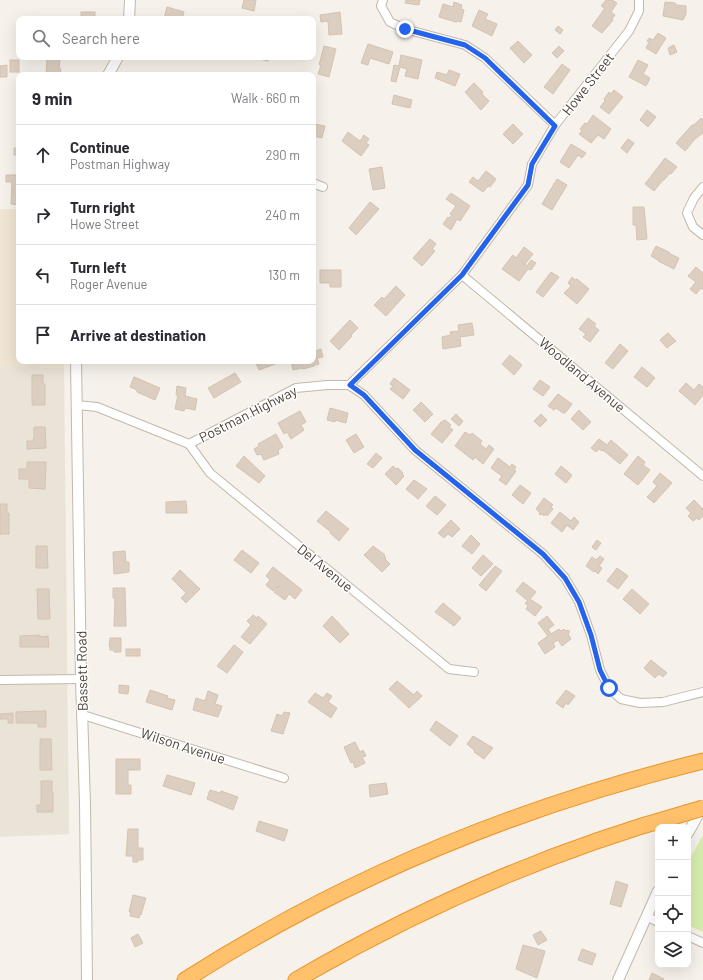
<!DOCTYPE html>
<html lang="en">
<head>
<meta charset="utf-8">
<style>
	:root { --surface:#fff; --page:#f2f2f3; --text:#2b2b33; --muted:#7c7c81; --line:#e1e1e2 }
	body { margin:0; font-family:Barlow,sans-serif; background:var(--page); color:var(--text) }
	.controls { position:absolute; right:12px; bottom:12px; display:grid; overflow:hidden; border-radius:8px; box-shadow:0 4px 16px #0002 }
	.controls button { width:36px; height:36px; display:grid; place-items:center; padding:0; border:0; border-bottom:1px solid var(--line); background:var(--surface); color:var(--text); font:20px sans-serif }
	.stop { position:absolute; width:12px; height:12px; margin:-9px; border:3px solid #2563eb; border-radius:50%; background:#fff }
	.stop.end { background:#2563eb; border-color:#fff; box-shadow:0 1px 4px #0008 }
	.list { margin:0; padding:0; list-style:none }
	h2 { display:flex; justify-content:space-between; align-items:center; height:52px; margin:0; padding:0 16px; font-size:17px }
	h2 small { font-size:13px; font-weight:400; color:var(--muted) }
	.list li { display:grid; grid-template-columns:26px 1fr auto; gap:12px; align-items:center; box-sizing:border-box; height:60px; padding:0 16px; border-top:1px solid var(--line) }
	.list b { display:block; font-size:15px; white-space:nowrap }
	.list p { margin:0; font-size:13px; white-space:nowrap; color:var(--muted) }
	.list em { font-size:13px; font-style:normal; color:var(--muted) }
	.icon { flex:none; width:22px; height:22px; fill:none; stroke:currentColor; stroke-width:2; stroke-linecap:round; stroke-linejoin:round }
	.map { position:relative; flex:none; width:703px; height:980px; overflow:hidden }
	.search { position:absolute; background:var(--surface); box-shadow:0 4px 16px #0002; left:16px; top:16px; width:300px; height:44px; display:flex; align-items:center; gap:10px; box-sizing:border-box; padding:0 14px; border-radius:8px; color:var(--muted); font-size:15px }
	.panel { position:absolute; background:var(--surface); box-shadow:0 4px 16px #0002; left:16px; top:72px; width:300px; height:292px; border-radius:8px }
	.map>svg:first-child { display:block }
</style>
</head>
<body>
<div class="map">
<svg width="703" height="980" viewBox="0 0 703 980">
	<rect width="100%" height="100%" fill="#f6f1ea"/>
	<polygon fill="#eae3d7" points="0,366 64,368 69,834 0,837"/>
	<polygon fill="#f0e5d2" points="0,209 19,209 19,361 64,361 64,368 0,366"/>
	<polygon fill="#d7edaf" points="703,835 703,932 688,925 688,862"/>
	<g fill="#dccfc1" stroke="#d4c3b0">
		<polygon points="244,0 256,0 254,11 242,8"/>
		<polygon points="406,0 420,0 419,5 405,3"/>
		<polygon points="606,0 612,0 617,3 611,12 615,15 612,19 613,20 602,33 592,26 605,8 601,6"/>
		<polygon points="454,2 462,5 461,9 464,10 461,22 458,21 456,22 439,17 443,4 453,7"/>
		<polygon points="665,2 675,3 676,5 686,6 686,14 683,20 663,16"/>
		<polygon points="167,7 184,12 182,19 164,19"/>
		<polygon points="479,10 488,14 485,19 497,24 492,36 472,26"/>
		<rect x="81" y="12" width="14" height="7"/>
		<polygon points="340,12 342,34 329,35 328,21 321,22 320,15"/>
		<polygon points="558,26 563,30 560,34 555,30"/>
		<polygon points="658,33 666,38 656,54 646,48 649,42 647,41 649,38 653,40"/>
		<polygon points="518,41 532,55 524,63 510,48"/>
		<polygon points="368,44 393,52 389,64 370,58 368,65 361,63"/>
		<polygon points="674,45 677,52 670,55 668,48"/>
		<polygon points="324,46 336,49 329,77 318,74 321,65 319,65"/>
		<polygon points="559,46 564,51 557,58 552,53"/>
		<polygon points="401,55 422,60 418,79 405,76 407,69 400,67 396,82 391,81 394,65 399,66"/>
		<polygon points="260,57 269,57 268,61 259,59"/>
		<polygon points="47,59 60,60 59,69 61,69 60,75 46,75"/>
		<rect x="10" y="60" width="9" height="12"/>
		<polygon points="638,60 648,65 643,74 650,78 646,86 629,77"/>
		<polygon points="562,64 570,70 553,94 544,87"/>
		<polygon points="7,65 7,77 0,77 0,66"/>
		<polygon points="449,70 460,74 455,86 435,78 437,72 447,75"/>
		<polygon points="474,83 483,92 482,94 489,101 481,110 465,92"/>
		<polygon points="614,90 623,97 609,114 600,107 605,101 604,99 609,92 611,94"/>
		<polygon points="394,95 412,100 410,108 392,104"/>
		<polygon points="647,110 656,117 648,127 640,120"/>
		<polygon points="593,115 611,129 604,139 598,135 591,143 579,134 582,131 580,129 585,123 587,124"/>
		<polygon points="313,118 315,119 314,124 325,126 322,138 313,136"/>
		<polygon points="701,118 703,120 703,133 695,139 685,151 676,143 692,125 694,125"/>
		<polygon points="513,124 523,134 513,144 503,134"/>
		<polygon points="348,132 360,141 364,135 369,139 366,143 369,145 361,156 342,141"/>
		<polygon points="628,139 634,143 627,153 621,148"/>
		<polygon points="571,144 586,153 582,158 578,155 569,168 560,162"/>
		<polygon points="18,147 19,147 19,160 19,155 14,155 14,148 18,148"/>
		<polygon points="665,158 677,167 671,174 670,173 664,180 663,180 654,191 645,184"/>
		<polygon points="382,167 385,188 373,190 369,169"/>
		<polygon points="486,171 496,179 490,187 488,186 483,192 469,182 473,177 478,181"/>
		<polygon points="6,175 19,175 19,205 11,204 12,182 6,182"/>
		<polygon points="557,179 567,185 552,210 542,204"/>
		<polygon points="451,193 470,206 460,221 457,219 451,230 443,224 448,217 449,218 452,215 450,214 456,206 446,199"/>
		<polygon points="370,202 379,209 356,235 349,228"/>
		<polygon points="633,207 644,207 647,239 637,240 636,225 633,225"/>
		<polygon points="430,239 436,244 432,249 435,251 422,266 413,258"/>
		<polygon points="656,246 669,252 670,254 679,258 674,269 658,261 658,260 651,256"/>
		<polygon points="524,247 533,254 525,264 527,266 531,260 536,263 531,270 528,269 519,281 502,269 513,255 516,258"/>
		<polygon points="696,267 703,273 703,290 701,288 696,294 690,289 696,282 688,276"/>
		<polygon points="320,270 341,270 341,287 330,287 330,283 320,283"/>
		<polygon points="551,272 559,277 543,297 536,292"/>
		<polygon points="572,277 575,280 577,279 589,289 577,304 564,293 571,286 568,283"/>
		<polygon points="396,286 405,295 386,316 374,305 382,297 384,299"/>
		<polygon points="588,318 596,324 594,326 599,330 590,342 583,337 586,334 579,329"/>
		<polygon points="350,320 358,328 351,335 352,336 339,350 330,341"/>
		<polygon points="472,323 474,335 460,337 461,346 443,349 442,337 451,335 450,332 459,331 458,325"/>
		<polygon points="668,333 676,341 667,348 660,340"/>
		<polygon points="620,344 628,351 613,369 605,363"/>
		<polygon points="314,346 315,351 321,349 323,357 317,358 319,364 315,365 314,366 303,369 302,368 293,370 291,361 313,361"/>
		<polygon points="510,355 522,365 514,375 502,364"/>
		<polygon points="255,361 277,361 278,363 259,370"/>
		<polygon points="642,367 655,378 647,387 634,377"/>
		<polygon points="235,373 241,382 214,398 208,388"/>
		<polygon points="32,375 43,375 43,384 45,384 45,405 32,405"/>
		<polygon points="134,377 160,388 155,400 137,392 137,390 130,387"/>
		<polygon points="394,378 410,390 403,399 390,389 393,386 390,384"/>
		<polygon points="540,380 550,387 543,396 533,389"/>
		<polygon points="686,383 694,390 699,384 703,387 703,395 695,405 679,391"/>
		<polygon points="177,386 186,388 185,396 197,399 195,410 185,408 184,411 175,409 178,395 176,395"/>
		<polygon points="558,394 572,404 565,413 563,413 556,408 554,410 548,406"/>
		<polygon points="421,402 433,414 425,422 413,410"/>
		<polygon points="330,408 348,413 346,423 335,420 335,422 327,420"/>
		<polygon points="579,410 591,422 583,430 571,419"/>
		<polygon points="300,411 306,422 301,425 304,430 291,439 287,432 284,434 278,423"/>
		<polygon points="456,414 463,421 459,426 451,419"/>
		<polygon points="541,414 547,420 540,427 534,421"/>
		<polygon points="445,420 451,425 449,427 453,430 442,443 431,434 441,422"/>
		<polygon points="34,427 45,427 46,448 27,449 27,441 33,441 33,439 34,439"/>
		<polygon points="465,432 470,435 472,433 482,441 480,444 486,449 489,445 494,449 483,464 475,457 473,460 455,446"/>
		<polygon points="276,434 283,447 278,450 279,454 264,460 261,454 257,455 254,449 259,446 258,444"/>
		<polygon points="356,434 364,447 354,453 346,440"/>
		<polygon points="599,439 607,445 611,440 628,455 620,464 603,450 602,451 599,449 596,452 591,448"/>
		<polygon points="376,453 382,458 373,468 367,464"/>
		<polygon points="244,456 265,476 259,483 236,466"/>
		<polygon points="638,456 645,462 643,465 650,470 638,485 624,474"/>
		<polygon points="498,458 510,467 512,464 516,467 514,470 516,471 506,485 499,480 502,476 491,468"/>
		<polygon points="27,462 46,462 45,489 29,488 29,479 19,479 19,469 27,469"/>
		<polygon points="393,466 396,469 398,468 403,473 402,474 404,476 396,485 385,474"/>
		<polygon points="561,466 572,475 566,483 555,474"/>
		<polygon points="660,473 672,483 654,503 647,497 657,486 653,482"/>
		<polygon points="414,480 427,489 418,499 406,489"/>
		<polygon points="520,485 531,493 523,504 512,495"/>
		<polygon points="435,496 446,505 437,515 426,506"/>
		<polygon points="544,498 553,505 551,507 553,509 547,516 545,514 544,516 542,514 541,515 539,514 540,513 536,509"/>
		<polygon points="694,500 703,509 703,516 699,520 697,518 693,521 688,516 691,513 686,508"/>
		<polygon points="186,501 187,513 166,513 166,502"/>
		<polygon points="0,504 7,504 7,513 9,513 9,534 0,534"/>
		<polygon points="326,511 349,529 339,541 330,533 331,532 317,521"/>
		<polygon points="560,512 571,521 574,517 579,522 573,530 567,525 562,532 551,523"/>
		<polygon points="451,520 460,529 452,537 448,534 444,538 438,533"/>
		<polygon points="471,535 480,544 472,554 462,546"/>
		<polygon points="597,540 601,543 596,550 592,547"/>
		<polygon points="36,546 47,546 48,568 36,568"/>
		<polygon points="373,546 385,555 384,556 386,558 385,559 390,564 382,572 364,555"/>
		<polygon points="242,550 259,563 251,573 234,560"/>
		<polygon points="125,551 126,562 129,562 129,572 114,574 113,552"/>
		<polygon points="483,555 493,564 481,576 472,568"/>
		<polygon points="600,556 604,559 599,566 602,568 598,574 595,571 594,572 586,566 592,557 596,560"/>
		<polygon points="495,566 502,571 486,591 479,585"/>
		<polygon points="273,567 302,590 295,599 289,594 285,600 274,592 279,586 278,586 273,591 266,585 270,580 266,576"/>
		<polygon points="617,568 628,576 618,589 607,581"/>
		<polygon points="180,570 200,589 186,603 181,598 186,593 172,579"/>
		<polygon points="523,582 536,592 530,599 542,607 535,616 526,609 528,606 525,603 528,601 516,591"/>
		<polygon points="113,588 125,588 126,626 114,626 115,598 113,598"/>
		<polygon points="37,589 49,589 50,619 38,619"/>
		<polygon points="632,589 649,604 640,614 623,599"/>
		<polygon points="443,603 461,618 454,626 435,612"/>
		<polygon points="253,615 257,618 258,616 267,624 250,644 241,637 251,625 247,621"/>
		<polygon points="332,616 349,634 340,643 323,626"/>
		<polygon points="547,616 554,625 548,629 551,634 559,629 561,631 564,629 566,631 568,630 570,632 568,634 571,639 562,646 558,640 553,643 555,647 545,654 538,643 548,636 538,623"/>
		<polygon points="40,635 40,637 48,636 49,647 20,647 20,636"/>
		<polygon points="110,638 121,638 121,652 114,652 114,650 110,650 110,646 109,646"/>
		<polygon points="234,645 243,652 227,673 217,666"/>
		<rect x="126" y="649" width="14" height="7"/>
		<polygon points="651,660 667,673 663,677 659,674 655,678 644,668"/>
		<polygon points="397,681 414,695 417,691 422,696 409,708 389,689"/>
		<polygon points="119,685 129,686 128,694 119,693"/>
		<polygon points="150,690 168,696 167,698 175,700 172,710 146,702"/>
		<polygon points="566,690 575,696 568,705 566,703 563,708 556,703"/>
		<polygon points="208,691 218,695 215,704 222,706 218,717 193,710 196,698 205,701"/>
		<polygon points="315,693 323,698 327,693 332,696 328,702 337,708 331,718 308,702"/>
		<polygon points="46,711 46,727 38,727 38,723 16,723 16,712"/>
		<polygon points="284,712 290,713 283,734 271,731 277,714 282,716"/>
		<polygon points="13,713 13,723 8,723 8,719 0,719 0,714"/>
		<polygon points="436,721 458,736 450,746 430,730"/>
		<polygon points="473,736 493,748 484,759 474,752 475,751 467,744"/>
		<polygon points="40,739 51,739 52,770 40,770"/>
		<polygon points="355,742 360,752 363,750 366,756 362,757 365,763 355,768 353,762 351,763 344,747"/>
		<polygon points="116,759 140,759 140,770 128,770 128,785 131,785 131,794 116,794"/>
		<polygon points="167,775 195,783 191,795 163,786"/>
		<polygon points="41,781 52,781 52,792 53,792 53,812 37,812 37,805 41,805"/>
		<polygon points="386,783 388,794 370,797 369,785"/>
		<polygon points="210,790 220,793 221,791 238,797 233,810 207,799"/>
		<polygon points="259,821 288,830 284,841 256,831"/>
		<polygon points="128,829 138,829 138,848 143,848 143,860 138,860 138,862 133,862 133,856 126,856"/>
		<polygon points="616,881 628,885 621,907 610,904"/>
		<polygon points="133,895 146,898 141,915 140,914 139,918 130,916 131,912 129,912"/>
		<polygon points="541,931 547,940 538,945 533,935"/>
		<polygon points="138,934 143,943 135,947 131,938"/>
		<polygon points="523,945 545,951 537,978 516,969"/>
		<polygon points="582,949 596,954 592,965 578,960"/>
		<polygon points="652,973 664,979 663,980 649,980"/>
	</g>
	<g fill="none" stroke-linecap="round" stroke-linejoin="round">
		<g stroke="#c3b8ab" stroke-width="10">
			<g id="minor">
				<polyline points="383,0 381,6 390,22 405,29 465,45 485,58 555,125"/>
				<polyline points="313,183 323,187"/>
				<polyline points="703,187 694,198 687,213 693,227 703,235"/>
				<polyline points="462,275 703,476"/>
				<polyline points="349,385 462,275 528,185 532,164 555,125 629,31 639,11 639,0"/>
				<polyline points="77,405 97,407 189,444 296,388 327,385 349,385 364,395 415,450 543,554 565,578 579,602 591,635 600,670 609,688 621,699 640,703 663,702 703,692"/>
				<polyline points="189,444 210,473 449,669 474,672"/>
				<polyline points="0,680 81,679"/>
				<polyline points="83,715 284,778"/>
				<polyline points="646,916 658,922"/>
				<polyline points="688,936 703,943"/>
			</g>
		</g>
		<g stroke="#c3b8ab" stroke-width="12">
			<g id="tertiary">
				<polyline points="129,19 130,0"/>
				<polyline points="108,75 118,57"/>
				<polyline points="76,361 81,679 85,803 87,980"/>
				<polyline points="688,833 703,806"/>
				<polyline points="618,980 658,891"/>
			</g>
		</g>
		<g stroke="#eb962e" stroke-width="17">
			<g id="motorway">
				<path d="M 185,980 C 344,878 520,806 703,761"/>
				<path d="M 296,980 C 418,909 550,851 686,813"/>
			</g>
		</g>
		<use href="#minor" stroke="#fff" stroke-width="8"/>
		<use href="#tertiary" stroke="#fff" stroke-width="10"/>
		<use href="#motorway" stroke="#ffc16c" stroke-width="15"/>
		<g stroke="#eb962e" stroke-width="17" stroke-linecap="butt">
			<polyline id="motorway-bridge" points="686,813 703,808"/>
		</g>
		<use href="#motorway-bridge" stroke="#ffc16c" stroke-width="15"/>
	</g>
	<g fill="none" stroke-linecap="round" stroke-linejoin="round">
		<polyline stroke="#2563eb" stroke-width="5" points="405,29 465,45 485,58 555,126 532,164 528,185 462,275 350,385 364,395 415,450 543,554 565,578 579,602 591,635 600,670 609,688"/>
	</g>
	<g text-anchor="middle" stroke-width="3" stroke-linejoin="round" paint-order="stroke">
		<g font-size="14" fill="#4b4137" stroke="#fff">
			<text transform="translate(588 84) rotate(-52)" y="5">Howe Street</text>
			<text transform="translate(582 375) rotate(40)" y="5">Woodland Avenue</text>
			<text transform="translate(248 414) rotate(-27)" y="5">Postman Highway</text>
			<text transform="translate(325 568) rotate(39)" y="5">Del Avenue</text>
			<text transform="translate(82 671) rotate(-91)" y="5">Bassett Road</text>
			<text transform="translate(183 746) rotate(18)" y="5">Wilson Avenue</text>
		</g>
	</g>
</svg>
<div class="controls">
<button>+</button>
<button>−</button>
<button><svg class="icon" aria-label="locate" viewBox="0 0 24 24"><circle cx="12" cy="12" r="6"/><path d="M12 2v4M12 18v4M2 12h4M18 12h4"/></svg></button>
<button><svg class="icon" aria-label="layers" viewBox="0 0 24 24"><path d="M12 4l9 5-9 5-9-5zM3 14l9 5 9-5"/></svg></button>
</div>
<div class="stop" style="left:609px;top:688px"></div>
<div class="stop end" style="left:405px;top:29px"></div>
<div class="search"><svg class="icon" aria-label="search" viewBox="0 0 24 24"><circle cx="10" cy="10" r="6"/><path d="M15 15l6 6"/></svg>Search here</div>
<section class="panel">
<h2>9 min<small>Walk · 660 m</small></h2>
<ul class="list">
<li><svg class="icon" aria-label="ahead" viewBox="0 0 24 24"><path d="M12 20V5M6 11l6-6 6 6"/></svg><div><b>Continue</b><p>Postman Highway</p></div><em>290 m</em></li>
<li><svg class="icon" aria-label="right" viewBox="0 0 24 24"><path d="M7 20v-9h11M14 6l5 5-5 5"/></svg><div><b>Turn right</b><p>Howe Street</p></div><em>240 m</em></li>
<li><svg class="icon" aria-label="left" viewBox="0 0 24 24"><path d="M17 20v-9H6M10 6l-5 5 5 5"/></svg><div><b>Turn left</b><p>Roger Avenue</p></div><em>130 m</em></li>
<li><svg class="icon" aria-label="arrive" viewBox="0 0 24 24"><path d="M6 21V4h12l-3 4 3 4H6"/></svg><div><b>Arrive at destination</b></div></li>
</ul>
</section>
</div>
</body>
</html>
